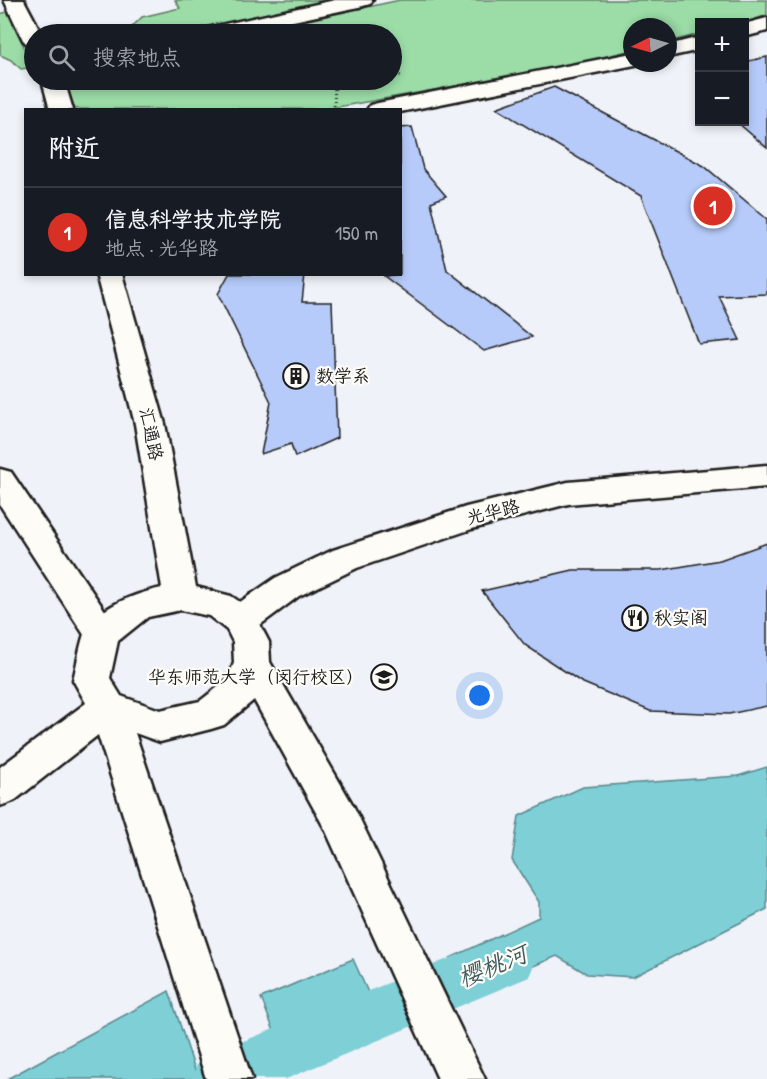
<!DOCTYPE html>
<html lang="zh">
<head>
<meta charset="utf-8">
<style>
	:root { --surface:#171b24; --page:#242831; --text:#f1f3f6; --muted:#9ea1a6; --line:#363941; --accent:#d93025 }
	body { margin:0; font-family:"Patrick Hand","LXGW WenKai TC",sans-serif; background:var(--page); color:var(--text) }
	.controls { position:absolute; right:18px; top:18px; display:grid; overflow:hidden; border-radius:0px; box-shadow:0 3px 9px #0003 }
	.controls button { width:54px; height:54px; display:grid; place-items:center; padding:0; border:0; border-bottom:2px solid var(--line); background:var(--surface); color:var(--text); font:30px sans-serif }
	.compass { position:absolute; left:623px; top:18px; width:54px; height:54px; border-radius:50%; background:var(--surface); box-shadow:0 3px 9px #0003; rotate:265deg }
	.you { position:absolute; left:480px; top:696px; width:21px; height:21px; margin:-15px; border:4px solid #fff; border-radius:50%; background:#1a73e8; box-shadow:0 0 0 9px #1a73e833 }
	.badge { display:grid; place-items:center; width:39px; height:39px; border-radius:50%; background:var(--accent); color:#fff; font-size:20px; font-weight:700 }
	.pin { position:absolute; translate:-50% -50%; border:3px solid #fff; box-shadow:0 2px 6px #0006 }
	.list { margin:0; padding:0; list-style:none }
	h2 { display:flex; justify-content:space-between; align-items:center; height:78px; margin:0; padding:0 24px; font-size:26px }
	h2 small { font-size:20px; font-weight:400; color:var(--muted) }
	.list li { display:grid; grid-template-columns:39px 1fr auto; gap:18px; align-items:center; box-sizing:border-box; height:90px; padding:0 24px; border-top:2px solid var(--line) }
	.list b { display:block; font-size:22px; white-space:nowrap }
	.list p { margin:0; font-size:20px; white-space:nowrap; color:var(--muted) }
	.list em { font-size:20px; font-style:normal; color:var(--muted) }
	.icon { flex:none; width:33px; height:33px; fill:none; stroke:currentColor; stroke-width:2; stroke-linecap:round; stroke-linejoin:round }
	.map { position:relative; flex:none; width:767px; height:1079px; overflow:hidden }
	.search { position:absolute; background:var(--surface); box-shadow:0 3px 9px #0003; left:24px; top:24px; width:378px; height:66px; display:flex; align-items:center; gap:15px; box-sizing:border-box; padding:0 21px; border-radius:33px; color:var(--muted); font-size:22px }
	.panel { position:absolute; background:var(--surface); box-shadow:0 3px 9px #0003; left:24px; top:108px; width:378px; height:168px; border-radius:0px }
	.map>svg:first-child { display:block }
</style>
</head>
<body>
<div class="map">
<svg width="767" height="1079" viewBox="0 0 767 1079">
	<rect width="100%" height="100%" fill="#eff2f8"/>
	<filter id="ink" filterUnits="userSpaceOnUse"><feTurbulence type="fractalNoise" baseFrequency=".0167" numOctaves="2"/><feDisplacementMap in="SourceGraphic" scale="12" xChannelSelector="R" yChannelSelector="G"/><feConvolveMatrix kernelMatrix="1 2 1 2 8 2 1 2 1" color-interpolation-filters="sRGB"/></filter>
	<g filter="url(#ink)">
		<g fill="#9bdca7" stroke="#5c7c62" stroke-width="1.5">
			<polygon points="175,0 331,0 173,34 125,34 142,17 180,8"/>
			<polygon points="400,0 767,0 767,15 745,23 700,22 699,34 668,42 668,27 632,27 632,50 552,69 326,109 75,109 65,80 392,80 392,34 243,34"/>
			<polygon points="7,12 34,67 21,69 11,60 0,55 0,14"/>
		</g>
		<g fill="#7ecfd6" stroke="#57878c" stroke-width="1.5">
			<polygon points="767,767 767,909 633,977 587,974 557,956 467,994 450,958 539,917 539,902 512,860 519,816 583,787 738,776"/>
			<polygon points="353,959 384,1028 289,1069 261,998"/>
			<polygon points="169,991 198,1079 7,1079"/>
		</g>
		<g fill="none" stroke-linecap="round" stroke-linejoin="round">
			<polygon fill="#7ecfd6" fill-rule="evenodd" points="510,934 529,941 536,959 529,977 286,1079 191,1079 199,1059"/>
		</g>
		<g fill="#b6cbfa" stroke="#1c1c1c" stroke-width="1.5">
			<polygon points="767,57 767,148 737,122 744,122 744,62"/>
			<polygon points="554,87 704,166 767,219 767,294 719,296 740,340 699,344 641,196 496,108"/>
			<polygon points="412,127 423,169 446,196 431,202 447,270 532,337 484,351 384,276 400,274 400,128"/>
			<polygon points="229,274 305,274 302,302 332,302 337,438 295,457 291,444 261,454 271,402 218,294"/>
			<polygon points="767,543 767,706 729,714 650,711 581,682 525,645 482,591 573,570 661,570 720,560"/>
		</g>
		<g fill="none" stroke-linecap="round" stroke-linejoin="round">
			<g stroke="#1c1c1c" stroke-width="5">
				<polygon id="pedestrian" points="0,469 11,472 114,624 120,634 114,644 102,648 90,644 0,505"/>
			</g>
			<g stroke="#1c1c1c" stroke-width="5">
				<g id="minor">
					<polygon points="4,0 24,0 42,34 34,34 34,46 27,44 23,40"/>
					<polygon points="335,0 373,0 370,4 363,6 233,34 197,34 200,30 207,28"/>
					<polygon points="767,18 767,31 744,37 744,24"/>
					<polygon points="700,37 700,50 668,57 668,45"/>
					<polygon points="632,53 632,63 640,64 400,112 400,110 367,110 370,105 378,103"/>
					<polygon points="42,80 64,80 73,110 50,110"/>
					<path d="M 96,274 L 122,274 L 165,424 L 196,587 L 231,596 L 240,602 L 275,578 L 333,550 L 466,507 L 568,482 L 767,465 L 767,487 L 568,504 L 472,529 L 357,568 L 299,596 L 260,625 L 269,642 L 270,662 L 354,807 L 485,1079 L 438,1079 L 325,829 L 254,700 L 224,725 L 211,729 L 160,742 L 135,733 L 252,1079 L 206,1079 L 98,735 L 14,801 L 0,806 L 0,767 L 86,703 L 73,680 C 77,665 79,649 84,634 C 95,607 137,593 162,588 L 135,424 ZM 181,610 L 209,616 L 227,630 L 233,642 L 234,663 L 227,680 L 200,701 L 160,710 L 121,696 L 110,678 L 118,641 L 148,617 Z"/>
				</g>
			</g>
			<g stroke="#1c1c1c" stroke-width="3" stroke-dasharray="1 3" stroke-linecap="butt">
				<polyline points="392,73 402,76"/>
				<polyline points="334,110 335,80"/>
			</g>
			<use href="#pedestrian" fill="#fdfcf7" fill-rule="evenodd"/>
			<use href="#minor" fill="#fdfcf7" fill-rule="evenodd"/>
		</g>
	</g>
	<defs>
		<g id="building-ring" transform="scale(1.35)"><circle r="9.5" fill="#fdfcf7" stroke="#1c1c1c" stroke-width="1.5"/><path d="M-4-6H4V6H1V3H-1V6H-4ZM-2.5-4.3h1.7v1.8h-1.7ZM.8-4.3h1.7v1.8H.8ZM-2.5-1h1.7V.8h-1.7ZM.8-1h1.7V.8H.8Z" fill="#1c1c1c"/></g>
		<g id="restaurant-ring" transform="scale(1.35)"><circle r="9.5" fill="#fdfcf7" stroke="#1c1c1c" stroke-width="1.5"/><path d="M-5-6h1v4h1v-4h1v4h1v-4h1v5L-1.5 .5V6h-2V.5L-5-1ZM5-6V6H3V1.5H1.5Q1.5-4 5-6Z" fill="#1c1c1c"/></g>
		<g id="university-ring" transform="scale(1.35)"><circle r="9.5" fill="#fdfcf7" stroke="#1c1c1c" stroke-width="1.5"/><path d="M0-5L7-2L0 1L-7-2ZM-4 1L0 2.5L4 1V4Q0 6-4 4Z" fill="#1c1c1c"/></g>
	</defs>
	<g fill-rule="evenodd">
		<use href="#building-ring" x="296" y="376"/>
		<use href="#restaurant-ring" x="635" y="618"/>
		<use href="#university-ring" x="384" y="677"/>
	</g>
	<g text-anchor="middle" stroke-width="4.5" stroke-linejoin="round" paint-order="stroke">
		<g font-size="18" fill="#1c1c1c" stroke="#fdfcf7" text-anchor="start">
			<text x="316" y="382">数学系</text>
			<text x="654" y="624">秋实阁</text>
			<text x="364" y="683" text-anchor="end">华东师范大学（闵行校区）</text>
		</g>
		<g font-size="18" fill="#1c1c1c" stroke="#fdfcf7">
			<text transform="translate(151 434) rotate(78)" y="6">汇通路</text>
			<text transform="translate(493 512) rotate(-14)" y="6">光华路</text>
		</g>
		<g font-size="24" font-style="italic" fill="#3e5b5d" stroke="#fdfcf7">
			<text transform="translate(493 966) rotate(-22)" y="8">樱桃河</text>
		</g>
	</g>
</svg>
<div class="controls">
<button>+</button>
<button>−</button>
</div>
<svg class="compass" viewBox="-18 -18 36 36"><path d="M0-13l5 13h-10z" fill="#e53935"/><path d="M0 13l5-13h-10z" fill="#9ea1a6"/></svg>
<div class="you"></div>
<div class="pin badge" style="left:713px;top:206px">1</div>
<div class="search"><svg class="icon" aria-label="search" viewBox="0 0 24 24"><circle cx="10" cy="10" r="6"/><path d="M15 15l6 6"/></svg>搜索地点</div>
<section class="panel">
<h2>附近<small></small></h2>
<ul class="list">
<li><span class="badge">1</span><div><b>信息科学技术学院</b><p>地点 · 光华路</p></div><em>150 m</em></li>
</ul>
</section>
</div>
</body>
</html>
